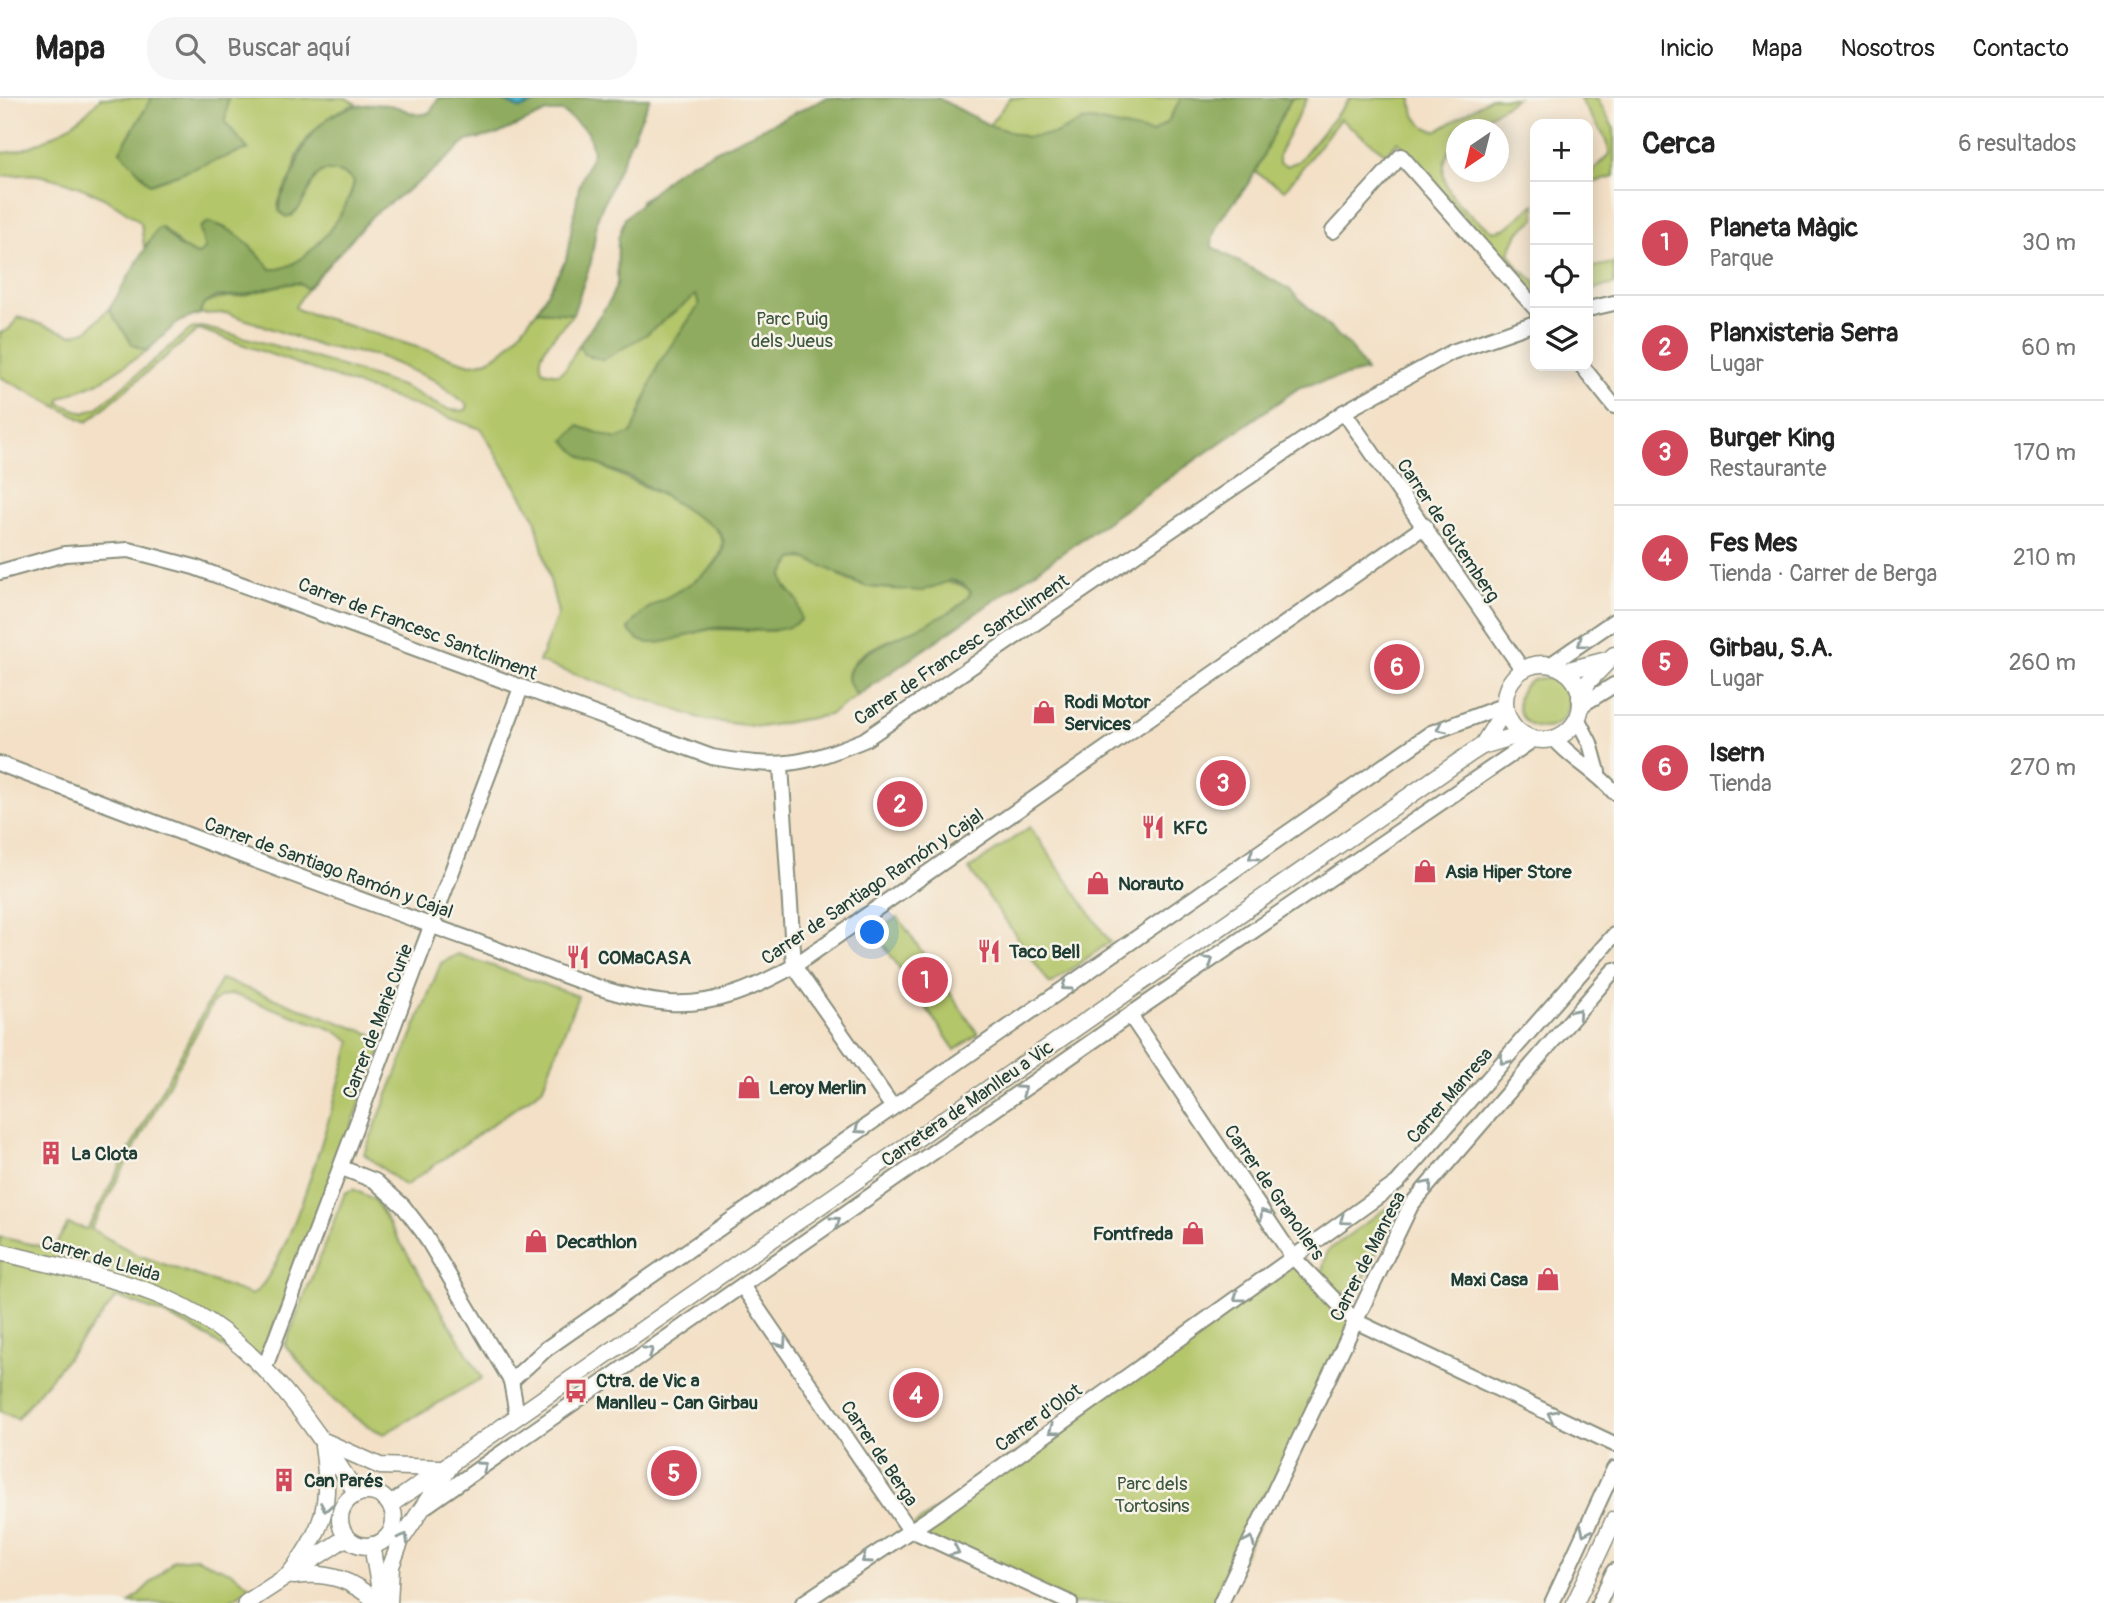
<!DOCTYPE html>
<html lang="es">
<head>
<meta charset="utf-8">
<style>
	:root { --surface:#fff; --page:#f6f6f6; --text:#222; --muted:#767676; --line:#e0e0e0; --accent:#d1495b }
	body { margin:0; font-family:Pangolin,sans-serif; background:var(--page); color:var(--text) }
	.controls { position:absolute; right:21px; top:21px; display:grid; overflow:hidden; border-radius:14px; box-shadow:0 4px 18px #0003 }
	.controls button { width:63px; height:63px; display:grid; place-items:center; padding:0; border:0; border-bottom:2px solid var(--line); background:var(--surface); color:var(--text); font:35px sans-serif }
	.compass { position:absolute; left:1446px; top:21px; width:63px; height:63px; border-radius:50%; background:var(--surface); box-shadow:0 4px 18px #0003; rotate:215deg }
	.you { position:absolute; left:873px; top:835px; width:24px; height:24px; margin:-18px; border:5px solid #fff; border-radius:50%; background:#1a73e8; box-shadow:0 0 0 10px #1a73e833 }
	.badge { display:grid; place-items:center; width:46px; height:46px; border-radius:50%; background:var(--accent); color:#fff; font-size:23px; font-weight:700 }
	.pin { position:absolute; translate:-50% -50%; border:4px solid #fff; box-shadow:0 2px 7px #0006 }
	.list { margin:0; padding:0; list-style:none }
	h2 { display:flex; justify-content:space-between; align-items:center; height:91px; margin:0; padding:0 28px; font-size:30px }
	h2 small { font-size:23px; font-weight:400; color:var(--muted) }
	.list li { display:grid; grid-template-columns:46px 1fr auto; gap:21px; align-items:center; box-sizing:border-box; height:105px; padding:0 28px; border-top:2px solid var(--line) }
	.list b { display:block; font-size:26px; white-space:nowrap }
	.list p { margin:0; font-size:23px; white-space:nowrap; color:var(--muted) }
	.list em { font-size:23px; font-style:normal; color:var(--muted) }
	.icon { flex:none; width:38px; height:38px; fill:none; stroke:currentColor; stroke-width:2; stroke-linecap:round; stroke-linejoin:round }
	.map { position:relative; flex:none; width:1614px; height:1505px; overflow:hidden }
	header { display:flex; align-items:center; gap:42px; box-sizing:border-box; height:98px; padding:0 35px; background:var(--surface); border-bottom:2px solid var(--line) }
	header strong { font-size:33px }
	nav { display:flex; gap:38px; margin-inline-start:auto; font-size:24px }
	.search { width:490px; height:63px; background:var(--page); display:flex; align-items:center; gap:18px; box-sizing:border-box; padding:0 24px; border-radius:28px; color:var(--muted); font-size:26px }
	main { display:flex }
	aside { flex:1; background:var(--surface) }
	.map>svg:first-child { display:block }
</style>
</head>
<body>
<header>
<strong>Mapa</strong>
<div class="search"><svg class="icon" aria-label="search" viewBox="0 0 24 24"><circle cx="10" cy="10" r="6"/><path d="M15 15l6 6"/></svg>Buscar aquí</div>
<nav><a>Inicio</a><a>Mapa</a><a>Nosotros</a><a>Contacto</a></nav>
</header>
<main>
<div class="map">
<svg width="1614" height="1505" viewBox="0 0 1614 1505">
	<rect width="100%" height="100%" fill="#f7f3e8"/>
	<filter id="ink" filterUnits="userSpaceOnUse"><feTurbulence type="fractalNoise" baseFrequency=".0143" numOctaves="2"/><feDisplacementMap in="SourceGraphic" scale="14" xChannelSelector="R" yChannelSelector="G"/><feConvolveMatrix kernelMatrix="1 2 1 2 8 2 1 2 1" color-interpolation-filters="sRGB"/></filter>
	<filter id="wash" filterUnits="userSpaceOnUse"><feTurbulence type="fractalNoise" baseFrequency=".00686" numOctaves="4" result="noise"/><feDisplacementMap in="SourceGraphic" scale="28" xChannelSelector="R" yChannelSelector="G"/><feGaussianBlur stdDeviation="1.57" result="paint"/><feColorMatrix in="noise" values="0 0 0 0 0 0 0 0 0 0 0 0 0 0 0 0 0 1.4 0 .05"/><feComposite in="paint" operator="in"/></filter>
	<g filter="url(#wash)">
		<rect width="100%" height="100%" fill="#f3e0c6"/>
		<g fill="#b4c66a" stroke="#6a824f" stroke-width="2" fill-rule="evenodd">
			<path d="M 100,0 L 152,0 L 120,53 L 248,52 L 225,24 L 228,0 L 346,0 L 356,6 C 331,14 309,33 298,56 C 295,63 295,71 292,78 C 286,89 280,95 278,108 L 292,118 L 319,75 C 331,69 345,75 354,83 C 350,113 304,175 271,171 C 251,149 239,131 208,124 L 200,130 L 205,151 L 202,157 L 188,155 L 162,129 L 144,149 L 141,125 C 112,101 75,84 38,77 C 26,75 12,79 0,78 L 0,55 C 31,55 81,25 100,0 Z"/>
			<path d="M 1010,0 L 1279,0 L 763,414 L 568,339 L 565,342 C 588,374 715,408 722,442 C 725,454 711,472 702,479 C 689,492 667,499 650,509 L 645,544 L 658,544 L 711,531 L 774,533 L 798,503 L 785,488 L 782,478 L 793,461 C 814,457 829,472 847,482 C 858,487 876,490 889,491 C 917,494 950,472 971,494 C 950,536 862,536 849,573 C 846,582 852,590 857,598 L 829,617 L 761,629 L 705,622 L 539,564 L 558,515 L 535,420 L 481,331 L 199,231 L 87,324 L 0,279 L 0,235 L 8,232 L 19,219 L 72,237 L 88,232 L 111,208 L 110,213 L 133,247 L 147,253 L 99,284 L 61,300 L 59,305 L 84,315 L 97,310 L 191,231 L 201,229 C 269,244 336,266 401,288 C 421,295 443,317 466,312 L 468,307 L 434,282 L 378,258 L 320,248 L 227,215 L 200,216 L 202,208 C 216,199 223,200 239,198 C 260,195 275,186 299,185 L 307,191 L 295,209 L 299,212 L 471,266 C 503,264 518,234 537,213 L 573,216 C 563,231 532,253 543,273 L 558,276 L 566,270 L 579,247 L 584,256 L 592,260 L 615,213 L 641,102 L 699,71 L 989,27 Z"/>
			<path d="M 1292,0 L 1307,0 L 1279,56 L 1279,65 L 1287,68 L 1299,63 L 1350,0 L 1412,0 C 1411,16 1420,30 1437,33 L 1491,0 L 1517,0 L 1468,31 L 1456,32 C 1456,46 1447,53 1444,67 C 1439,95 1473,121 1494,133 L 1506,130 L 1535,106 L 1535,121 L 1518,135 L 1509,155 L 1520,171 L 1535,183 L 1535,200 L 1398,43 L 1386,56 L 1340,21 L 1285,92 L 1255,74 L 1275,27 Z"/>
			<polygon points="1579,0 1597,0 1614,31 1614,79 1588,86 1588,77 1610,55 1604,38"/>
			<polygon points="1614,165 1614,186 1588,193 1588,170"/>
			<circle cx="1543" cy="605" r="25"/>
			<polygon points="1030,729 1110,844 1050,886 969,771"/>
			<polygon points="898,819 978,936 955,952 875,834"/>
			<polygon points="458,856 578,898 542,991 405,1088 364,1056 441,865"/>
			<path d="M 221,881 L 385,941 L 256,1275 C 215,1238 169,1216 117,1199 L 17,1321 L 0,1313 L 0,1139 L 53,1151 L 68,1126 L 87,1131 ZM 232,896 L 331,931 L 351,943 C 337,993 290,1171 252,1197 L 138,1157 L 91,1131 L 212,906 L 220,899 Z"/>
			<path d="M 353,1091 L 375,1102 L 482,1280 L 384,1336 C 338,1316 317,1284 285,1247 L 345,1095 Z"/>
			<polygon points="1386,1110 1397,1112 1360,1189 1352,1196 1337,1194 1322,1173 1327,1153"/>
			<polygon points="1293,1159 1355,1223 1221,1505 1070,1505 909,1431"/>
			<polygon points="196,1460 233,1475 251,1489 226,1505 130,1505 174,1462"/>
		</g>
		<g fill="#8fab5e" stroke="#577449" stroke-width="2">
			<polygon points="152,0 228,0 225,24 248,51 150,86 120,53"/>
			<path d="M 438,0 L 499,0 L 520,11 L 547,0 L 650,0 L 598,118 L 591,164 L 573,216 L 537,213 L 566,162 L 579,89 L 593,54 L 588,34 L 563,14 L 547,14 L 498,36 L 467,43 L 427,78 L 373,117 L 307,191 L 299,185 L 284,186 L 242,197 L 216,199 L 202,208 L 200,216 L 178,224 L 147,253 L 133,247 L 110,213 L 111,208 L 157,131 L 161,129 L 179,148 L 197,157 L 205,151 L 200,130 L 208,124 C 238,131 251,149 271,171 C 304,175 351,112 354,83 C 345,75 335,72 323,73 C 306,83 307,114 286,119 L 279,113 C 278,96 290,88 294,74 C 307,27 339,1 389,7 C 403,8 415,22 430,14 Z"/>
			<path d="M 826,0 L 938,0 L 989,27 L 1026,39 L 1055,36 L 1082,23 L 1092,22 L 1152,35 L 1168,23 L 1181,0 L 1292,0 C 1272,31 1263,68 1240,97 C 1228,111 1211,129 1212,149 L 1289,191 L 1350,249 L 1366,273 L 1300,289 L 857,598 C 855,594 850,588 849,584 C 839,546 954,529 971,494 L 963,486 L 952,482 L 922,493 L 867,489 L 803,459 L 793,461 L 782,478 L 785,488 L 798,503 L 801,522 C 777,541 744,528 715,530 C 693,532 668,549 645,544 C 637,543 633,537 628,531 C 634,522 641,515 650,509 C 668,497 743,466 719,434 C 714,428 704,423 697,419 C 677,405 655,392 633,381 C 609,369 581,365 565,342 L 578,328 L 616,341 L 632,335 L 659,265 L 699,207 L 696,197 L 647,236 L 603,262 L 584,256 L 579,247 L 609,204 L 617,186 L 618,141 L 625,120 L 674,75 L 692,64 Z"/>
		</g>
		<polygon fill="#4db4cc" stroke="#367880" stroke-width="2" points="499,0 547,0 520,11"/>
	</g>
	<g filter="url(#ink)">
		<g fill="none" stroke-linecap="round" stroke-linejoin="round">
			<g stroke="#898e7d" stroke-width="18">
				<g id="minor">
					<polyline points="1333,133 1401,58 1535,210"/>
					<polyline points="1588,211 1614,205"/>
					<polyline points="1582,268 1614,308"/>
					<polyline points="1344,314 1522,571"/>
					<path d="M 0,474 L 65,456 L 129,452 L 194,469 L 712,659 C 781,671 800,668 864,642 L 1344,314 L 1452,254 L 1535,225"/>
					<polyline points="1550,567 1614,523"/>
					<polyline points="1580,608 1614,587"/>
					<polyline points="1577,620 1590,645 1598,674"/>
					<path d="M 1554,640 C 1572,662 1596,672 1614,694"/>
					<path d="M 0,666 C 157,725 314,786 472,842 C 531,863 608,900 669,905 C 715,908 755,890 794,868 L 1425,428"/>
					<polyline points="781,668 794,868 892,1008"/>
					<polyline points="1130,917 1293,1159 1355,1223 1614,1346"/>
					<polyline points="342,1070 375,1083 403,1108 423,1134 511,1283 517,1317"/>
					<polyline points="743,1189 909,1431 1070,1505"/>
					<polyline points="265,1269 521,590"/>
					<polyline points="511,1283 546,1251 1431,635 1505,607"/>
					<polyline points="427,1407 1130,917 1534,641"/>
					<polyline points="803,1505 941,1412 1397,1085 1614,837"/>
					<polyline points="1221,1505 1411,1107 1614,872"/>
					<polyline points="1552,1505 1614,1371"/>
					<polyline points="1599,1505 1614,1473"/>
				</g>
			</g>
			<g stroke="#898e7d" stroke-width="19">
				<g id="tertiary">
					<circle cx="1543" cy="604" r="38"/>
					<polyline points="1565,573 1607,562"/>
					<polyline points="1580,600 1588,584 1614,557"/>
					<polyline points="1482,648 1505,611"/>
					<path d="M 0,1154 C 51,1167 106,1177 155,1196 C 248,1230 307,1317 357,1396"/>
					<polyline points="326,1344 380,1368 440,1370"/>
					<circle cx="367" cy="1421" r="27"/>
					<polyline points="390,1407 1471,655 1482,648 1522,636"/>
					<polyline points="372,1447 380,1492 388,1505"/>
					<path d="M 288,1478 C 324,1432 332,1406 323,1348"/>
					<path d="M 294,1478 C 329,1473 352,1482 378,1505"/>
					<polyline points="246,1505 347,1439"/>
					<polyline points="389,1505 391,1468 401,1442 453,1364"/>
					<polyline points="1575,1505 1614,1422"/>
				</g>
			</g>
			<use href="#minor" stroke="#fff" stroke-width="14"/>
			<use href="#tertiary" stroke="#fff" stroke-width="16"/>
		</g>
		<defs><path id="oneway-chevron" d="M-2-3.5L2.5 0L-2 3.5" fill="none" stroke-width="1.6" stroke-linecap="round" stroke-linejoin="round" transform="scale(1.75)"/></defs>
		<g stroke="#8f9e9a">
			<use href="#oneway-chevron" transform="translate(1582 545) rotate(144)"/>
			<use href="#oneway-chevron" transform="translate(1441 630) rotate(154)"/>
			<use href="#oneway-chevron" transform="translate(1253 758) rotate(145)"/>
			<use href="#oneway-chevron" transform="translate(1209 863) rotate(-34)"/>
			<use href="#oneway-chevron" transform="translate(1066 888) rotate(145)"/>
			<use href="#oneway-chevron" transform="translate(1577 915) rotate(-49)"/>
			<use href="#oneway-chevron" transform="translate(1504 962) rotate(131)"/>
			<use href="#oneway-chevron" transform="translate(1022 992) rotate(-35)"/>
			<use href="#oneway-chevron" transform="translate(859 1031) rotate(145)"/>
			<use href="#oneway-chevron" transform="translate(1428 1087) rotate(-49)"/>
			<use href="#oneway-chevron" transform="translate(1264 1116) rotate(-124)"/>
			<use href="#oneway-chevron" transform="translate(1344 1122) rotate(144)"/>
			<use href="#oneway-chevron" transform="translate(836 1123) rotate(-35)"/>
			<use href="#oneway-chevron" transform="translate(1238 1199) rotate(144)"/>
			<use href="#oneway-chevron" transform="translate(782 1245) rotate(56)"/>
			<use href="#oneway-chevron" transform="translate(649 1253) rotate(-34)"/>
			<use href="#oneway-chevron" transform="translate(1552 1317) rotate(-155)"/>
			<use href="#oneway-chevron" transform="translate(1053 1332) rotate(144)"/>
			<use href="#oneway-chevron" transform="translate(483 1368) rotate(-35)"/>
			<use href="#oneway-chevron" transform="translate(326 1409) rotate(100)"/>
			<use href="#oneway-chevron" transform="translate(1585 1433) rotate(115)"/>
			<use href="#oneway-chevron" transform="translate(404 1440) rotate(-59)"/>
			<use href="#oneway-chevron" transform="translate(1250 1443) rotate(-65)"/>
			<use href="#oneway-chevron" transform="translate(955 1453) rotate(25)"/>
			<use href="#oneway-chevron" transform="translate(866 1461) rotate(145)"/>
		</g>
	</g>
	<defs>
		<g id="shop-bare" transform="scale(1.89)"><path d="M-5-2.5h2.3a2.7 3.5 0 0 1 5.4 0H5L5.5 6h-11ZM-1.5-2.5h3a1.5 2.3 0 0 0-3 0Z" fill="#d1495b" stroke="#f7f3e8" stroke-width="2.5" paint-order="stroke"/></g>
		<g id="restaurant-bare" transform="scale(1.89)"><path d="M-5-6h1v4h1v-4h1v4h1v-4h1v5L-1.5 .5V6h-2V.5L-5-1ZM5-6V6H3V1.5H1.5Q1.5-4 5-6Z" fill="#d1495b" stroke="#f7f3e8" stroke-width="2.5" paint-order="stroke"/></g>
		<g id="building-bare" transform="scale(1.89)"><path d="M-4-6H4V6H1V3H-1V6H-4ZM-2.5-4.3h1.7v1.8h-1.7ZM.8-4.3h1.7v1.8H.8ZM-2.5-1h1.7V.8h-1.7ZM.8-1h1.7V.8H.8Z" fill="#d1495b" stroke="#f7f3e8" stroke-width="2.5" paint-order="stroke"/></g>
		<g id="bus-bare" transform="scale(1.89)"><path d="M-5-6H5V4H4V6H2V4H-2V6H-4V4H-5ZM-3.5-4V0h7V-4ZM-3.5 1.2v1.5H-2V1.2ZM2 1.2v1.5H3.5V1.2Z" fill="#d1495b" stroke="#f7f3e8" stroke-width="2.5" paint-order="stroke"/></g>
	</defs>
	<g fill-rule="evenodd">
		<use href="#shop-bare" x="1044" y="614"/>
		<use href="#restaurant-bare" x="1153" y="729"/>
		<use href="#shop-bare" x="1425" y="773"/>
		<use href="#shop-bare" x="1098" y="785"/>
		<use href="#restaurant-bare" x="989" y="853"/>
		<use href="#restaurant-bare" x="578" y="859"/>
		<use href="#shop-bare" x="749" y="989"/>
		<use href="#building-bare" x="51" y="1055"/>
		<use href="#shop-bare" x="1193" y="1135"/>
		<use href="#shop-bare" x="536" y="1143"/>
		<use href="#shop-bare" x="1548" y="1181"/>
		<use href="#bus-bare" x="576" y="1293"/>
		<use href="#building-bare" x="284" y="1382"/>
	</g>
	<g text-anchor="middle" stroke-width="5" stroke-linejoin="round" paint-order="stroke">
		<g font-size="19" fill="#3d583f" stroke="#f7f3e8">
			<text x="792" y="227">Parc Puig<tspan x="792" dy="22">dels Jueus</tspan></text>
			<text x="1152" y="1392">Parc dels<tspan x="1152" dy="22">Tortosins</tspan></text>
		</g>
		<g font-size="19" fill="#1f3d34" stroke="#f7f3e8">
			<text transform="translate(1449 432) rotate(56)" y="7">Carrer de Gutemberg</text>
			<text transform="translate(418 530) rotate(21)" y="7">Carrer de Francesc Santcliment</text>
			<text transform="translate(961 551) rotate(-34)" y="7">Carrer de Francesc Santcliment</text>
			<text transform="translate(329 769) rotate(20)" y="7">Carrer de Santiago Ramón y Cajal</text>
			<text transform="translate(872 788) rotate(-34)" y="7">Carrer de Santiago Ramón y Cajal</text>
			<text transform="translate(377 923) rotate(-69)" y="7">Carrer de Marie Curie</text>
			<text transform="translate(1449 997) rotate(-49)" y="7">Carrer Manresa</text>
			<text transform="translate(967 1005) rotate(-35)" y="7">Carretera de Manlleu a Vic</text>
			<text transform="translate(1275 1094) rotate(55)" y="7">Carrer de Granollers</text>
			<text transform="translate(1367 1158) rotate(-63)" y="7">Carrer de Manresa</text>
			<text transform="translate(101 1160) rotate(16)" y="7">Carrer de Lleida</text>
			<text transform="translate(1038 1319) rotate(-36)" y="7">Carrer d'Olot</text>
			<text transform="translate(880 1355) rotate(56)" y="7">Carrer de Berga</text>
		</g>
		<g font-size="19" font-weight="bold" fill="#1f3d34" stroke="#f7f3e8" text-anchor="start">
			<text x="1064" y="610">Rodi Motor<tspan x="1064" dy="22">Services</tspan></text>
			<text x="1173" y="736">KFC</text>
			<text x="1445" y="780">Asia Hiper Store</text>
			<text x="1118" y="792">Norauto</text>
			<text x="1009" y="860">Taco Bell</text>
			<text x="598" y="866">COMaCASA</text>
			<text x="769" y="996">Leroy Merlin</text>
			<text x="71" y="1062">La Clota</text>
			<text x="1173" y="1142" text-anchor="end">Fontfreda</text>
			<text x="556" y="1150">Decathlon</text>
			<text x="1528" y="1188" text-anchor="end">Maxi Casa</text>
			<text x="596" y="1289">Ctra. de Vic a<tspan x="596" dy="22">Manlleu - Can Girbau</tspan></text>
			<text x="304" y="1389">Can Parés</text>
		</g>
	</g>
</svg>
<div class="controls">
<button>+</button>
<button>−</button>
<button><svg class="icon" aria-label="locate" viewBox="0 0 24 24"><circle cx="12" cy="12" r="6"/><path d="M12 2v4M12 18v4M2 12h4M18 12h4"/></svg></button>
<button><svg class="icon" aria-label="layers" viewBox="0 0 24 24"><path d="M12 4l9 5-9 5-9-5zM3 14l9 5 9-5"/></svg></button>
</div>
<svg class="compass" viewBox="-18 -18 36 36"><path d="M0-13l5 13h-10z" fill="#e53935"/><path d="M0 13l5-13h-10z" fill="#767676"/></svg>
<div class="you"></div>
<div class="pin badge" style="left:925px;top:882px">1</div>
<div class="pin badge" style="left:900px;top:706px">2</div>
<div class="pin badge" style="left:1223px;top:685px">3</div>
<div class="pin badge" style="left:916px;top:1297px">4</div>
<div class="pin badge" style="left:674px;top:1375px">5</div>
<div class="pin badge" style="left:1397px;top:569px">6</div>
</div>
<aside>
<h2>Cerca<small>6 resultados</small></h2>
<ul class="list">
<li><span class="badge">1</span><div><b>Planeta Màgic</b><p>Parque</p></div><em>30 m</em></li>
<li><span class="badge">2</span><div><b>Planxisteria Serra</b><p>Lugar</p></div><em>60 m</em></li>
<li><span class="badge">3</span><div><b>Burger King</b><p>Restaurante</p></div><em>170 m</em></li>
<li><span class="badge">4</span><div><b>Fes Mes</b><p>Tienda · Carrer de Berga</p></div><em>210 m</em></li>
<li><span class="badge">5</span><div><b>Girbau, S.A.</b><p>Lugar</p></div><em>260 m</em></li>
<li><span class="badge">6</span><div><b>Isern</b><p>Tienda</p></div><em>270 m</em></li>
</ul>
</aside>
</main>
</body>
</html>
